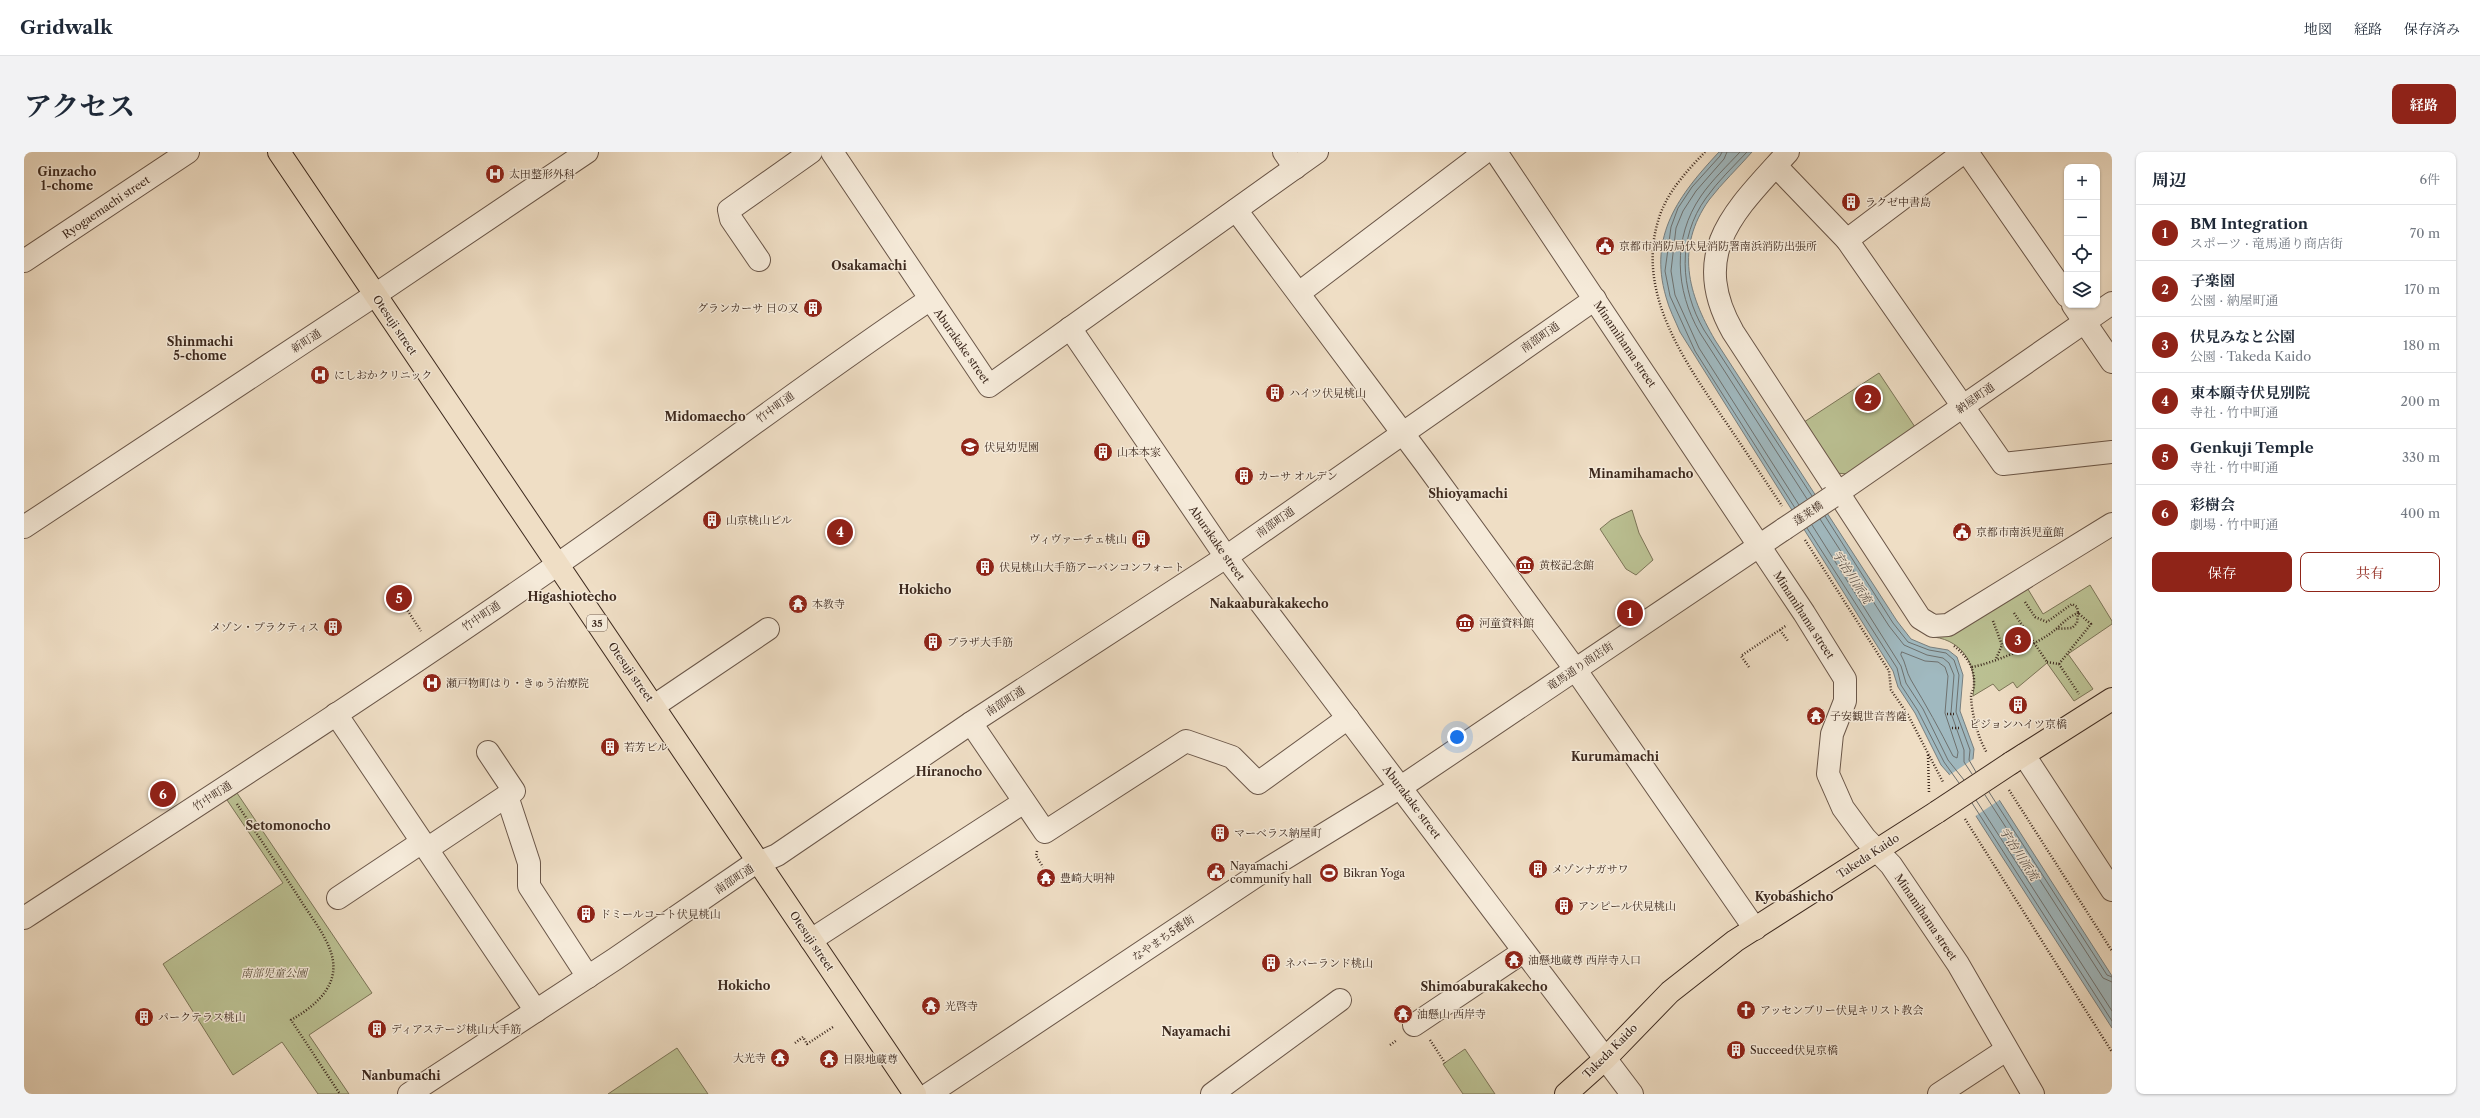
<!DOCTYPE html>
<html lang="ja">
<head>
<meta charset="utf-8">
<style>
	:root { --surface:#fff; --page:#f2f2f3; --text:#1f2937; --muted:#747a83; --line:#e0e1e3; --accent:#8f2418 }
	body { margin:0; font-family:"Libre Caslon Text","Noto Serif JP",serif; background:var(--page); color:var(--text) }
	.controls { position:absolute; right:12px; top:12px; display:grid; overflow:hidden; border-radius:8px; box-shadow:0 1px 3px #0004 }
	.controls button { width:36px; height:36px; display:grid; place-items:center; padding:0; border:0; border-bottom:1px solid var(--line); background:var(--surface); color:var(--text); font:20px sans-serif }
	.you { position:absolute; left:1433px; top:585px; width:14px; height:14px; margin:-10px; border:3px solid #fff; border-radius:50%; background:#1a73e8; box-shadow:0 0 0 6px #1a73e833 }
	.badge { display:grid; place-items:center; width:26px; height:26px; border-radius:50%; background:var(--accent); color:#fff; font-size:13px; font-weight:700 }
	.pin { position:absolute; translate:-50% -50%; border:2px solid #fff; box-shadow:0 1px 4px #0006 }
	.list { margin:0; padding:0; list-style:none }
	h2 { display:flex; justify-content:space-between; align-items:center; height:52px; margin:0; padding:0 16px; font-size:17px }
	h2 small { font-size:13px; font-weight:400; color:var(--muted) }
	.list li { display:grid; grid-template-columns:26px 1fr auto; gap:12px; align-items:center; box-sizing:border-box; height:56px; padding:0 16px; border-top:1px solid var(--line) }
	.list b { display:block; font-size:15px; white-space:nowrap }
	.list p { margin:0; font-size:13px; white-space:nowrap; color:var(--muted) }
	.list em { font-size:13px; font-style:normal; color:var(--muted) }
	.actions { display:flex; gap:8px; padding:12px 16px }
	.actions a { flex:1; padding:9px 0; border:1px solid var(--accent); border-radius:8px; text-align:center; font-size:14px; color:var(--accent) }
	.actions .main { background:var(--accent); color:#fff }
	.icon { flex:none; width:22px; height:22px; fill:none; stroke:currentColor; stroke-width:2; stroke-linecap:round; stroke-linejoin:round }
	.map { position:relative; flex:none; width:2088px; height:942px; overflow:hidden; border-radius:8px }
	header { display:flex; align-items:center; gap:24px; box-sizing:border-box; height:56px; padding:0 20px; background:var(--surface); border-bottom:1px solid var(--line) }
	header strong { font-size:19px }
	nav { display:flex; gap:22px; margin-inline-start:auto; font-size:14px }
	.intro { display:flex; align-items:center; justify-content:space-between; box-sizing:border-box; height:96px; padding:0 24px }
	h1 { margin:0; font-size:28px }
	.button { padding:10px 18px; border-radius:8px; background:var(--accent); color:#fff; font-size:14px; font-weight:700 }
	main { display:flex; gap:24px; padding:0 24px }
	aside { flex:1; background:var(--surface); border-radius:8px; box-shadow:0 1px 3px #0004 }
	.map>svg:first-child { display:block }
</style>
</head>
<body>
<header>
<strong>Gridwalk</strong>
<nav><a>地図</a><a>経路</a><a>保存済み</a></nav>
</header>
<div class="intro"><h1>アクセス</h1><a class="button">経路</a></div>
<main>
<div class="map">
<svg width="2088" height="942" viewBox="0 0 2088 942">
	<rect width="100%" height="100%" fill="#efdec5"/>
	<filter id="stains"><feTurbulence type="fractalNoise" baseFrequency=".005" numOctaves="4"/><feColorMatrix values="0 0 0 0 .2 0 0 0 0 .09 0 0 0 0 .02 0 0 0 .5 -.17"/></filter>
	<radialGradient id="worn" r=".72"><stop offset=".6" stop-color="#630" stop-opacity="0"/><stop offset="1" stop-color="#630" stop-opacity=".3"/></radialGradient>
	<g fill="#bbc193" stroke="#7c7558">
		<polygon points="1855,221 1893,278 1826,322 1810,321 1777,272"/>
		<polygon points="1608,358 1615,381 1629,408 1612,423 1602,417 1576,377 1587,368"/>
		<path d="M 1999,429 L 2019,462 L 2066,433 L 2088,469 L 2088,472 L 2044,502 L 2069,537 L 2050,549 L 2023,511 L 1993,536 L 1989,530 L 1975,539 L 1969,532 L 1949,544 C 1954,515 1940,489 1910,485 Z"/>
		<polygon points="213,641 348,841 285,883 325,942 294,942 258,890 209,923 139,812 259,731 203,648"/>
		<polygon points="653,896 684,942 584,942"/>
		<polygon points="1441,897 1471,942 1439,942 1419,912"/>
	</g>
	<path fill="#a0b9c0" stroke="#787f7f" d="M 1695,0 L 1728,0 C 1714,16 1698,31 1685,48 C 1651,96 1664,142 1691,188 L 1873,469 L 1887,487 L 1906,495 L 1924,498 L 1933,505 L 1939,523 L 1936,559 L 1950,597 L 1949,607 L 2088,824 L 2088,876 L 1925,622 L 1917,613 L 1891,561 L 1874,535 L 1869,519 L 1656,180 C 1651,168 1645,157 1642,145 C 1624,83 1655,43 1695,0 Z"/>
	<polygon fill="#efdec5" points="1951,606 1977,647 1950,665 1924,624"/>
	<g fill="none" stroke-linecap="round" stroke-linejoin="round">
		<g stroke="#6e716f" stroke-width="1">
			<polyline points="1698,0 1696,4 1668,35 1654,56 1647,75 1641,119 1646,144 1671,199 1771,356"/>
			<polyline points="1703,0 1700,7 1672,39 1659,59 1652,76 1647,119 1651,143 1675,196 1775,353"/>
			<path d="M 1716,0 C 1703,14 1688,28 1677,44 C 1648,86 1651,138 1676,181 L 1783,347"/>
			<path d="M 1723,0 C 1709,15 1694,29 1682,46 C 1653,86 1656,137 1680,178 L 1788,344"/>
			<polyline points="1801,364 1869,471 1884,490 1905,498 1922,501 1930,508 1935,523 1932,560 1946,598 1945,608 1952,620"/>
			<polyline points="1796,367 1865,474 1880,493 1903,503 1919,506 1925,511 1930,523 1927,561 1940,598 1940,610 1948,622"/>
			<polyline points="1788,373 1877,514 1882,531 1899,557 1924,608 1940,628"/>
			<polyline points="1783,376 1873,516 1877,533 1894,559 1920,610 1935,631"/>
			<path d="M 1878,500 L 1901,509 L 1914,510 L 1921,515 L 1924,524 L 1921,561 L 1934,600 L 1933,606 L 1929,604 C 1916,578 1902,553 1887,528 C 1882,520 1882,511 1877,503 Z"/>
			<polyline points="1965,640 2083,823 2088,825"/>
			<polyline points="1961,643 2079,826 2088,830"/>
			<polyline points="1952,648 2088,859"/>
			<polyline points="1948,651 2088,869"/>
		</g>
		<g stroke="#6a5648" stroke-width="24">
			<g id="minor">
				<polyline points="808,0 965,234 1293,0"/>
				<polyline points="1260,0 1271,16"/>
				<polyline points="1472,0 1780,461 1821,527 1821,549 1808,582 1804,622 1819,656 1841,686 1867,713 1934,812 2009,942"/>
				<path d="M 1764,0 C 1713,57 1663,99 1709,180 L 1896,466 L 1909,474 L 1924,473 L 2088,372"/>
				<polyline points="1943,0 2043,144"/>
				<polyline points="1752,14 1823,88 1979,312 2088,300"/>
				<polyline points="1212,58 1401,311 1551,517 1731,777"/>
				<polyline points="1823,88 1940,0"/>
				<polyline points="735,108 707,67 705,58 787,0"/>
				<polyline points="0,109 164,0"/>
				<polyline points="1275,141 1461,0"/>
				<polyline points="2049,153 2088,210"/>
				<polyline points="1046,176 1202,405 1608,942"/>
				<polyline points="1808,345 2088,151"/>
				<polyline points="0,375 351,143 563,0"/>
				<polyline points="630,554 744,477"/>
				<polyline points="312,562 512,859"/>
				<polyline points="947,571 1021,680 1162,589 1208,605 1234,631 1324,566"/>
				<polyline points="2000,603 2088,738"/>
				<polyline points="483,644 505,711 505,734 564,825"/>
				<polyline points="403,697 490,639 464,600"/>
				<polyline points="314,746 398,690"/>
				<path d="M 0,766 C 180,649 361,533 537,410 C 661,324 780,232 905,148"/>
				<polyline points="787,788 1000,650"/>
				<polyline points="1390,873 1499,800"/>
				<polyline points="385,942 591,807 725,715 753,703 947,571 1202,405 1571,147"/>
				<polyline points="905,942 1232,724 1377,635 1760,377"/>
				<polyline points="1188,942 1316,848"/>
				<polyline points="1915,942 1982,898"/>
			</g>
		</g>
		<g stroke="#3d291e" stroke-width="24">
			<g id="major">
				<polyline points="255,0 891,942"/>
				<polyline points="1987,611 2088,547"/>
				<polyline points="1542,942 1581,907 1646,840 1711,789 1913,660"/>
			</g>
		</g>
		<g stroke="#3d291e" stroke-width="2.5" stroke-dasharray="1 2" stroke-linecap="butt">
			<path d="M 1681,0 C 1663,19 1643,40 1635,66 C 1611,140 1660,208 1699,266 C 1719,295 1738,324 1758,354"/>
			<polyline points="1781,388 1865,519 1867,538 1884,563 1919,630"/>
			<polyline points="372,441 397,479"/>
			<polyline points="2001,450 2011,465 2023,470 2048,452 2053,455 2054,461 2067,472 2035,512"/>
			<polyline points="1969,469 1978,493 1972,507"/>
			<polyline points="1756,478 1764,489"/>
			<path d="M 1930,494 C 1943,504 1951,516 1950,533 C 1950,537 1947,541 1947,545 C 1948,563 1954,586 1963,601"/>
			<polyline points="2023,510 2035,512 2055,542"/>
			<polyline points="1725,515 1717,504 1763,473"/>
			<path d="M 1948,515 C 1970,511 2015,492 2032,477 C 2040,470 2044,465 2054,461 L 2053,471 L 2048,476 L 2032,477"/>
			<polyline points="1923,562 1930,562"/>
			<polyline points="1928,576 1935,576"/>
			<polyline points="1904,603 1905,640"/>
			<polyline points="1985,638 2088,799"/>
			<path d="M 213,652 C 235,685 258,719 279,752 C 290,769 306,789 309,809 C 313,837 288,856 267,868 L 316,942"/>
			<polyline points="1941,667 2088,900"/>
			<polyline points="1013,699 1012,704 1019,715"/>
			<polyline points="1406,888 1421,911"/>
			<polyline points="771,891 779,885 783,892 809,875"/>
			<polyline points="1366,893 1373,888"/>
		</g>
		<use href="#minor" stroke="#f5ead9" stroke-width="22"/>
		<use href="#major" stroke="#efdec5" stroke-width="22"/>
		<g stroke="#6a5648" stroke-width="24" stroke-linecap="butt">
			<polyline id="minor-bridge" points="1760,377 1808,345"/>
		</g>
		<g stroke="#3d291e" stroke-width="24" stroke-linecap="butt">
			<polyline id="major-bridge" points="1913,660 1987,611"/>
		</g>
		<polyline stroke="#3d291e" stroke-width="2.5" stroke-dasharray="1 2" stroke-linecap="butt" points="1990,461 2023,510"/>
		<use href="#minor-bridge" stroke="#f5ead9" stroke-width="22"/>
		<use href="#major-bridge" stroke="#efdec5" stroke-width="22"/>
	</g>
	<defs>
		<g id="hospital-disc" transform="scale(1)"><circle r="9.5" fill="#8f2418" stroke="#f5ead9"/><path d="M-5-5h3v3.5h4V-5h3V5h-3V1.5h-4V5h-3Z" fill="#fff"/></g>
		<g id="building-disc" transform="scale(1)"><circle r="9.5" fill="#8f2418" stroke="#f5ead9"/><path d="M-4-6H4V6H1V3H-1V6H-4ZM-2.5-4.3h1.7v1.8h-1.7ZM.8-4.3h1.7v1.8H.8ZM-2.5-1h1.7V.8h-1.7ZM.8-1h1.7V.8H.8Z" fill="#fff"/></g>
		<g id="civic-disc" transform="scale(1)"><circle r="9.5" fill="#8f2418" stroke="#f5ead9"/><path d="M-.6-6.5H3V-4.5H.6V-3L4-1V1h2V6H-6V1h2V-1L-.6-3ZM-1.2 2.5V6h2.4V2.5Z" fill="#fff"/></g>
		<g id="school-disc" transform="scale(1)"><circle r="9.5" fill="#8f2418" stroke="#f5ead9"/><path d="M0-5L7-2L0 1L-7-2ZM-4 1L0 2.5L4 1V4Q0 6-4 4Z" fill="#fff"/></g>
		<g id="museum-disc" transform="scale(1)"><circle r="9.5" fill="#8f2418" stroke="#f5ead9"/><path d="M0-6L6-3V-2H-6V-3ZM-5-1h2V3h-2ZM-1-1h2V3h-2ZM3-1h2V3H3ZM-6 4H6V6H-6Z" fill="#fff"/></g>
		<g id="temple-disc" transform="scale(1)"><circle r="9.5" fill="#8f2418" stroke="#f5ead9"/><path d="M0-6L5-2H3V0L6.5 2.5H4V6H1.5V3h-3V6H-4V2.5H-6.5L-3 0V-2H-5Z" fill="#fff"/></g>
		<g id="stadium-disc" transform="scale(1)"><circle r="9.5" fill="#8f2418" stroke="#f5ead9"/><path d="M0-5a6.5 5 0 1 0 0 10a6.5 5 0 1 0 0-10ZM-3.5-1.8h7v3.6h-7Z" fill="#fff"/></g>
		<g id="church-disc" transform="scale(1)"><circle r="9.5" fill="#8f2418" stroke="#f5ead9"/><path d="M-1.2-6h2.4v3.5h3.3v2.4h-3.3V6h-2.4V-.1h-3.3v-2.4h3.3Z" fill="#fff"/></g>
	</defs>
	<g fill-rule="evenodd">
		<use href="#hospital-disc" x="471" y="22"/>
		<use href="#building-disc" x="1827" y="50"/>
		<use href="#civic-disc" x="1581" y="94"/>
		<use href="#building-disc" x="789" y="156"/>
		<use href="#hospital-disc" x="296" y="223"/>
		<use href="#building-disc" x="1251" y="241"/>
		<use href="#school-disc" x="946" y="295"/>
		<use href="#building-disc" x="1079" y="300"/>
		<use href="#building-disc" x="1220" y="324"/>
		<use href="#building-disc" x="688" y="368"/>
		<use href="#civic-disc" x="1938" y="380"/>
		<use href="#building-disc" x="1117" y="387"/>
		<use href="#museum-disc" x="1501" y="413"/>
		<use href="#building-disc" x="961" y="415"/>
		<use href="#temple-disc" x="774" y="452"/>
		<use href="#museum-disc" x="1441" y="471"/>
		<use href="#building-disc" x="309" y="475"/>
		<use href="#building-disc" x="909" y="490"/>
		<use href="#hospital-disc" x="408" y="531"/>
		<use href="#building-disc" x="1994" y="553"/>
		<use href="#temple-disc" x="1792" y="564"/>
		<use href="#building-disc" x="586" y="595"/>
		<use href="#building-disc" x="1196" y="681"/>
		<use href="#building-disc" x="1514" y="717"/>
		<use href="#civic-disc" x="1192" y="720"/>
		<use href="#stadium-disc" x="1305" y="721"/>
		<use href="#temple-disc" x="1022" y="726"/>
		<use href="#building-disc" x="1540" y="754"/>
		<use href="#building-disc" x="562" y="762"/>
		<use href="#temple-disc" x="1490" y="808"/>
		<use href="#building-disc" x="1247" y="811"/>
		<use href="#temple-disc" x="907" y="854"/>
		<use href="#church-disc" x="1722" y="858"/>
		<use href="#temple-disc" x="1379" y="862"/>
		<use href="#building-disc" x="120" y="865"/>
		<use href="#building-disc" x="353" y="877"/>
		<use href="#building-disc" x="1712" y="898"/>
		<use href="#temple-disc" x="756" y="906"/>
		<use href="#temple-disc" x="805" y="907"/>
	</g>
	<g text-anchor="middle" stroke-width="3" stroke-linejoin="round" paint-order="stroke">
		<rect fill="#f5ead9" stroke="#746356" stroke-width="1" x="563" y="463" width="20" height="16" rx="3"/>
		<g font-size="10" font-weight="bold" fill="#3d291e">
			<text x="573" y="475">35</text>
		</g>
		<g font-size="11" fill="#3d291e" stroke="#f5ead9" text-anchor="start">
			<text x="485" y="26">太田整形外科</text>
			<text x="1841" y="54">ラクゼ中書島</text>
			<text x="1595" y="98">京都市消防局伏見消防署南浜消防出張所</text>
			<text x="775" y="160" text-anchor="end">グランカーサ 日の又</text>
			<text x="310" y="227">にしおかクリニック</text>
			<text x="1265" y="245">ハイツ伏見桃山</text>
			<text x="960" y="299">伏見幼児園</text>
			<text x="1093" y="304">山本本家</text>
			<text x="1234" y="328">カーサ オルデン</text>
			<text x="702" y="372">山京桃山ビル</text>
			<text x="1952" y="384">京都市南浜児童館</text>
			<text x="1103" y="391" text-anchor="end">ヴィヴァーチェ桃山</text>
			<text x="1515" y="417">黄桜記念館</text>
			<text x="975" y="419">伏見桃山大手筋アーバンコンフォート</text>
			<text x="788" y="456">本教寺</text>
			<text x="1455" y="475">河童資料館</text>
			<text x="295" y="479" text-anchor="end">メゾン・プラクティス</text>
			<text x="923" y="494">プラザ大手筋</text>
			<text x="422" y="535">瀬戸物町はり・きゅう治療院</text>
			<text x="1806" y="568">子安観世音菩薩</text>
			<text x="1994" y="576" text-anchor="middle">ピジョンハイツ京橋</text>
			<text x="600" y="599">若芳ビル</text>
			<text x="1210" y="685">マーベラス納屋町</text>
			<text x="1206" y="718">Nayamachi<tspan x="1206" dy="13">community hall</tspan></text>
			<text x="1528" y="721">メゾンナガサワ</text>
			<text x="1319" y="725">Bikran Yoga</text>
			<text x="1036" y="730">豊崎大明神</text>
			<text x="1554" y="758">アンピール伏見桃山</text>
			<text x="576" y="766">ドミールコート伏見桃山</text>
			<text x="1504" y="812">油懸地蔵尊 西岸寺入口</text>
			<text x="1261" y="815">ネバーランド桃山</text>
			<text x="921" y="858">光啓寺</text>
			<text x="1736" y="862">アッセンブリー伏見キリスト教会</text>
			<text x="1393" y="866">油懸山 西岸寺</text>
			<text x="134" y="869">パークテラス桃山</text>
			<text x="367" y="881">ディアステージ桃山大手筋</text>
			<text x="1726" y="902">Succeed伏見京橋</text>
			<text x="742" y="910" text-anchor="end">大光寺</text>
			<text x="819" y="911">日限地蔵尊</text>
		</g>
		<g font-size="11" fill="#3d291e" stroke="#f5ead9">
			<text transform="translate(82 55) rotate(-34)" y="4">Ryogaemachi street</text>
			<text transform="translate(371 173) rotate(56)" y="4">Otesuji street</text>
			<text transform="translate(1516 185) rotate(-35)" y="4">南部町通</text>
			<text transform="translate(282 189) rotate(-33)" y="4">新町通</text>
			<text transform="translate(1601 192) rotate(56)" y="4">Minamihama street</text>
			<text transform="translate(938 194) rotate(55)" y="4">Aburakake street</text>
			<text transform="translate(1951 246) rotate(-35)" y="4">納屋町通</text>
			<text transform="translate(751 255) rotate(-36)" y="4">竹中町通</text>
			<text transform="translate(1784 361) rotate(-34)" y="4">蓬莱橋</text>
			<text transform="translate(1251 370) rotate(-35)" y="4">南部町通</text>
			<text transform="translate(1193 391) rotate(55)" y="4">Aburakake street</text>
			<text transform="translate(1780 463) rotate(57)" y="4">Minamihama street</text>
			<text transform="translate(457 464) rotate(-34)" y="4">竹中町通</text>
			<text transform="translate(1556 514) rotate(-34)" y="4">竜馬通り商店街</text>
			<text transform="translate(607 520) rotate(55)" y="4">Otesuji street</text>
			<text transform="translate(981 549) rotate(-33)" y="4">南部町通</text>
			<text transform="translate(188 644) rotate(-33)" y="4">竹中町通</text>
			<text transform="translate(1388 650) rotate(53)" y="4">Aburakake street</text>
			<text transform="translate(1844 704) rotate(-33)" y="4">Takeda Kaido</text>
			<text transform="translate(710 727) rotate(-33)" y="4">南部町通</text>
			<text transform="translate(1902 765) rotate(56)" y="4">Minamihama street</text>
			<text transform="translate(1139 786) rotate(-34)" y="4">なやまち5番街</text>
			<text transform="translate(788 789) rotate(56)" y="4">Otesuji street</text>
			<text transform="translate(1586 899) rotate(-45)" y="4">Takeda Kaido</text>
		</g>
		<g font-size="11" font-style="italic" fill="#5c4f3b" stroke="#f5ead9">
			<text x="250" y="825">南部児童公園</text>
		</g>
		<g font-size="12" font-weight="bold" fill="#3d291e" stroke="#f5ead9">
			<text x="43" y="24">Ginzacho<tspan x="43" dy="14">1-chome</tspan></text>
			<text x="845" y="118">Osakamachi</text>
			<text x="176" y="194">Shinmachi<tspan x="176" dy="14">5-chome</tspan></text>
			<text x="681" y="269">Midomaecho</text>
			<text x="1617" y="326">Minamihamacho</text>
			<text x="1444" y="346">Shioyamachi</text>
			<text x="901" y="442">Hokicho</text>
			<text x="548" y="449">Higashiotecho</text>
			<text x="1245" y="456">Nakaaburakakecho</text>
			<text x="1591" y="609">Kurumamachi</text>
			<text x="925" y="624">Hiranocho</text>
			<text x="264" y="678">Setomonocho</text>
			<text x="1770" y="749">Kyobashicho</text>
			<text x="720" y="838">Hokicho</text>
			<text x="1460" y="839">Shimoaburakakecho</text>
			<text x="1172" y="884">Nayamachi</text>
			<text x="377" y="928">Nanbumachi</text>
		</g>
		<g font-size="12" font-style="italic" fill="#564d46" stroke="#f5ead9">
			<text transform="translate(1828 425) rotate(57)" y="4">宇治川派流</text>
			<text transform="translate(1995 702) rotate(57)" y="4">宇治川派流</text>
		</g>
	</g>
	<rect width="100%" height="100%" filter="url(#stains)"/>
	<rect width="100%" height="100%" fill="url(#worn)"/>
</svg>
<div class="controls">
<button>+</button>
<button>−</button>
<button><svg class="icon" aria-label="locate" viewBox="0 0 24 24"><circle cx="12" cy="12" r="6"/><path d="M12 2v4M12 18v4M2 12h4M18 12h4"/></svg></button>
<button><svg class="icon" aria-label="layers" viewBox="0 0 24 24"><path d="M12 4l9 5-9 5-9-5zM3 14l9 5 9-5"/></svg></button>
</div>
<div class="you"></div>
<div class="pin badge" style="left:1606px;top:461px">1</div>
<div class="pin badge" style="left:1844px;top:246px">2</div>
<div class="pin badge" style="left:1994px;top:488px">3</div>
<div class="pin badge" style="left:816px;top:380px">4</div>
<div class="pin badge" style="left:375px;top:446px">5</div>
<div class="pin badge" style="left:139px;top:642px">6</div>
</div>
<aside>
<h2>周辺<small>6件</small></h2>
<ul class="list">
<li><span class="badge">1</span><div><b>BM Integration</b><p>スポーツ · 竜馬通り商店街</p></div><em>70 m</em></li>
<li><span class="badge">2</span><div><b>子楽園</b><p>公園 · 納屋町通</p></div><em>170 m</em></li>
<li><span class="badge">3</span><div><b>伏見みなと公園</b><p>公園 · Takeda Kaido</p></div><em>180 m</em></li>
<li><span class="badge">4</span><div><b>東本願寺伏見別院</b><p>寺社 · 竹中町通</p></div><em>200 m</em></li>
<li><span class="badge">5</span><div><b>Genkuji Temple</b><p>寺社 · 竹中町通</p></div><em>330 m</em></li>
<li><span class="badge">6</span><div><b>彩樹会</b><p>劇場 · 竹中町通</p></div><em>400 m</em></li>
</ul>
<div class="actions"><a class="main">保存</a><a>共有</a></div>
</aside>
</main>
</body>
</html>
